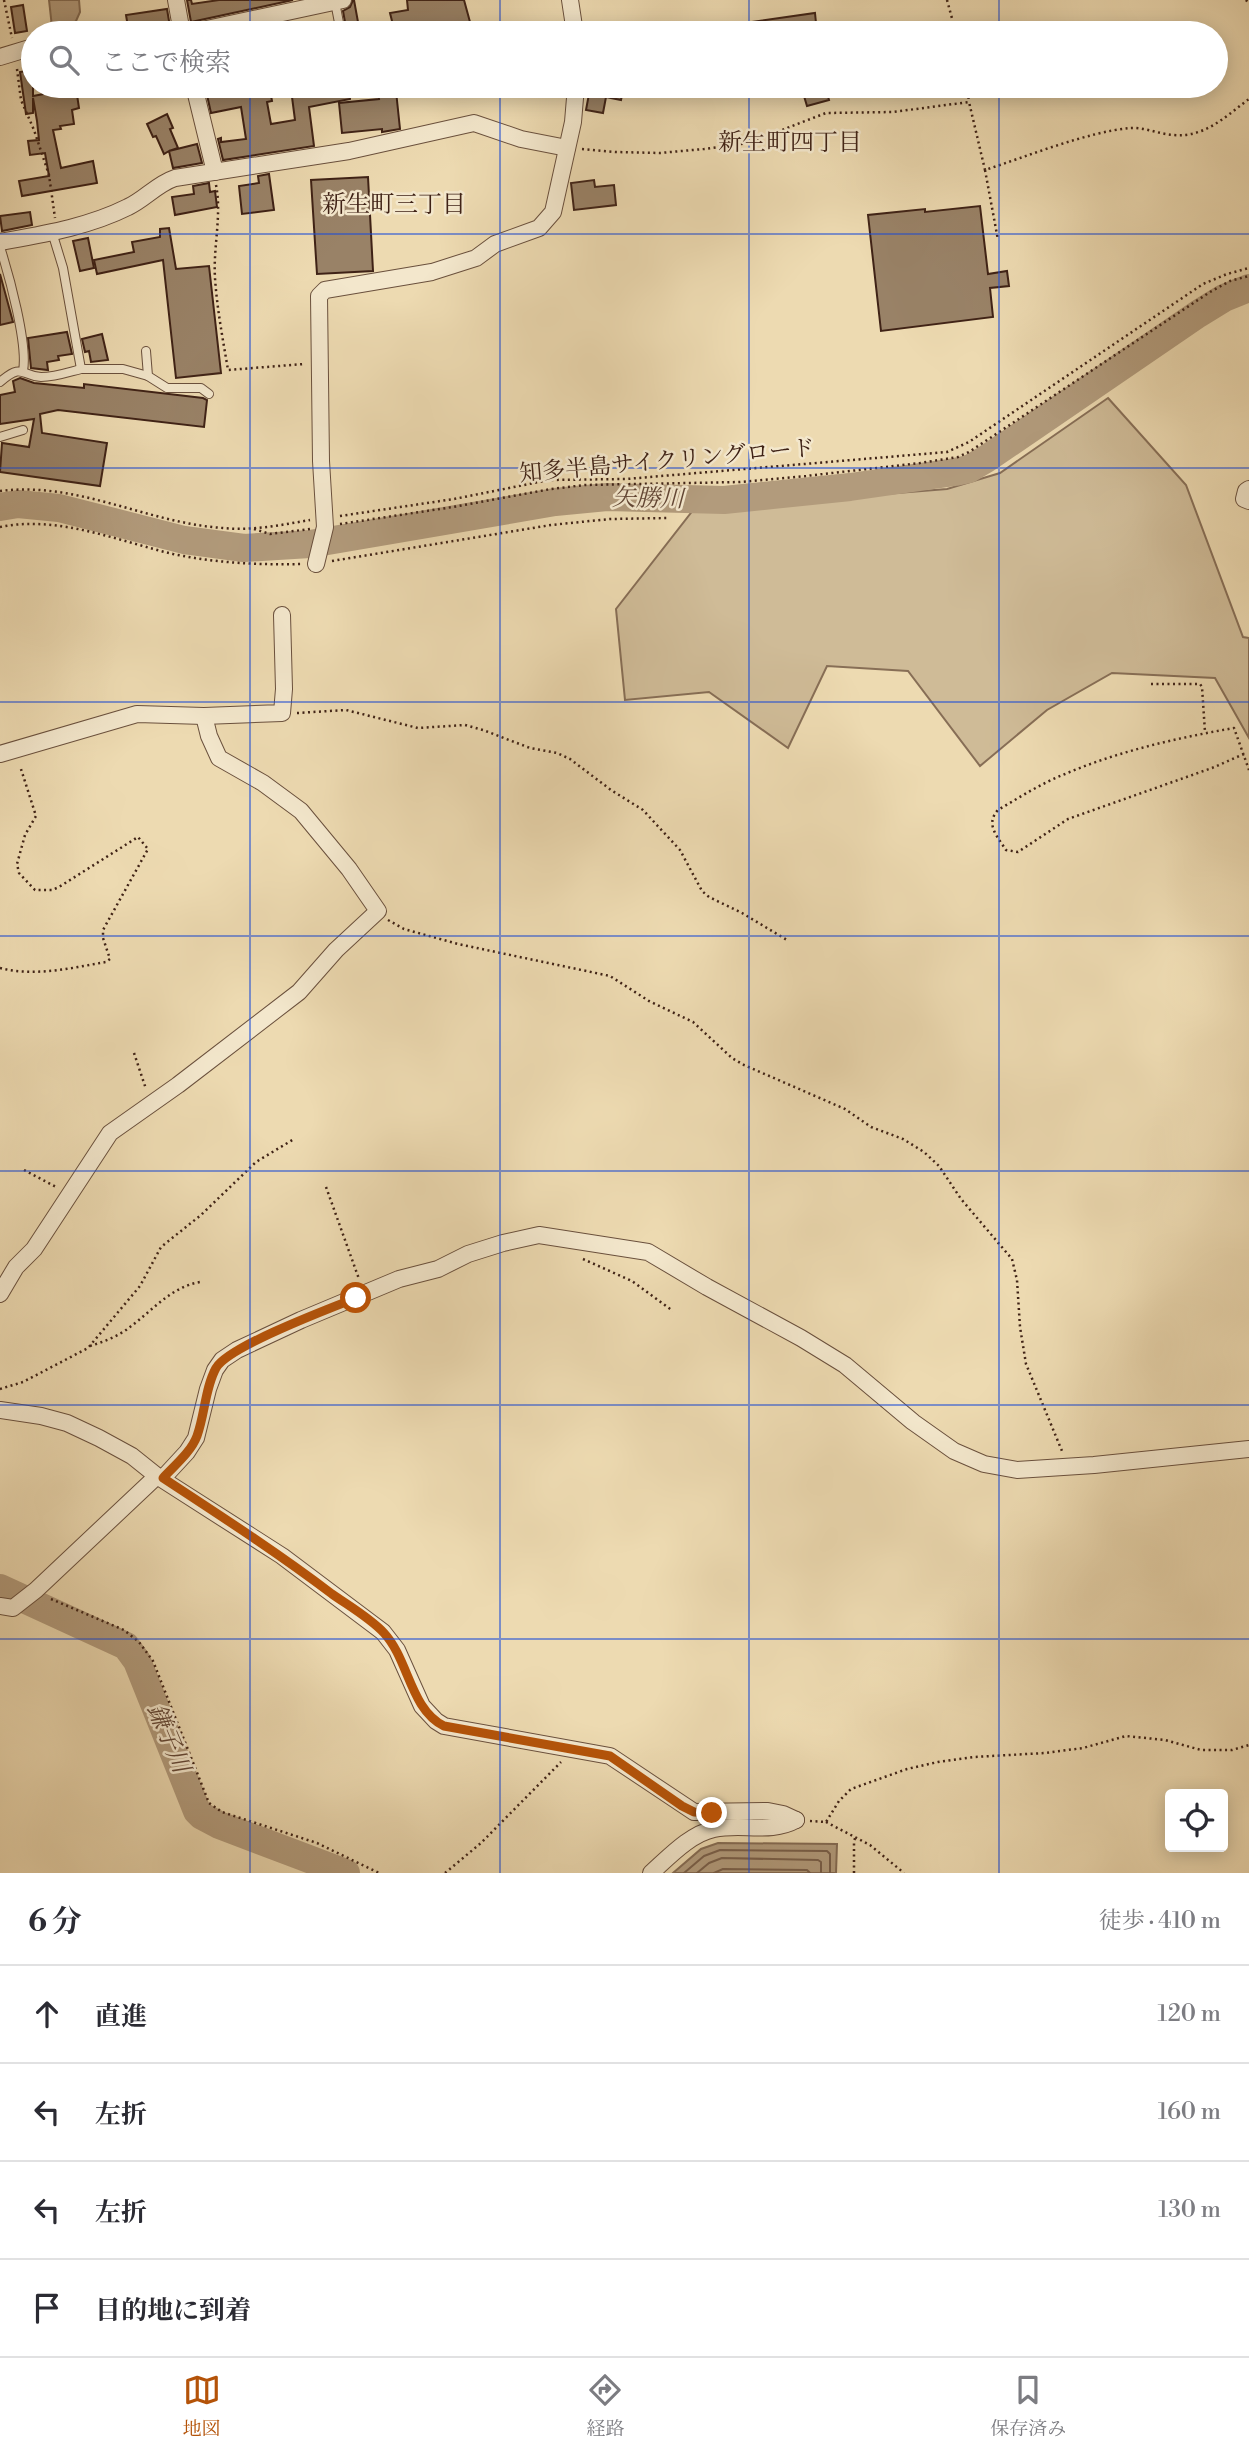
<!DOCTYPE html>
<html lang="ja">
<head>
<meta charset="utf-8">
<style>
	:root { --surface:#fff; --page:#f7f7f7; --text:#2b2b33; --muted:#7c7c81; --line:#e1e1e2; --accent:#b45309 }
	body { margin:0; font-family:"Libre Bodoni","Noto Serif JP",serif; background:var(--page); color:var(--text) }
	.controls { position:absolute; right:21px; bottom:21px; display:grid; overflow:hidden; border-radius:7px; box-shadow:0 4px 18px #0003 }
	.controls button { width:63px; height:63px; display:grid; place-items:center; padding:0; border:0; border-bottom:2px solid var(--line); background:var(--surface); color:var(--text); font:35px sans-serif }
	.stop { position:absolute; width:21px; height:21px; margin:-16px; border:5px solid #b45309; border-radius:50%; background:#fff }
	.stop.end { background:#b45309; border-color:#fff; box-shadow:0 2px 7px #0008 }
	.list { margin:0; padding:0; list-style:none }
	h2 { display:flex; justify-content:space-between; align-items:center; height:91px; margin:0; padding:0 28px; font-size:30px }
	h2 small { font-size:23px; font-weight:400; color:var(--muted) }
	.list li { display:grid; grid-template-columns:46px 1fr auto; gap:21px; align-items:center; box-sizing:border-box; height:98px; padding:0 28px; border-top:2px solid var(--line) }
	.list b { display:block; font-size:26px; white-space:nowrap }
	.list em { font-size:23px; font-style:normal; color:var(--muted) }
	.icon { flex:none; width:38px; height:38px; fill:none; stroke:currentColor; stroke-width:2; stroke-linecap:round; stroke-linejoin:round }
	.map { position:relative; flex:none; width:1249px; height:1873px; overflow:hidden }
	.search { position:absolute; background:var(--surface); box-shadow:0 4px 18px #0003; left:21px; right:21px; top:21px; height:77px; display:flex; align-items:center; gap:18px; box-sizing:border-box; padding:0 24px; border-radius:38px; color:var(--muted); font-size:26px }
	.sheet { height:483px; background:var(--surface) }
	nav { display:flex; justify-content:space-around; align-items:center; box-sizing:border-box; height:98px; border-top:2px solid var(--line); background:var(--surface); font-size:19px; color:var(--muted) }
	nav a { display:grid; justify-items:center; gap:4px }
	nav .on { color:var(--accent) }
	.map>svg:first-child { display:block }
</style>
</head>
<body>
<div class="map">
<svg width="1249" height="1873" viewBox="0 0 1249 1873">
	<rect width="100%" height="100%" fill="#eddab1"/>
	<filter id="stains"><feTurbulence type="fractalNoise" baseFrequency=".00286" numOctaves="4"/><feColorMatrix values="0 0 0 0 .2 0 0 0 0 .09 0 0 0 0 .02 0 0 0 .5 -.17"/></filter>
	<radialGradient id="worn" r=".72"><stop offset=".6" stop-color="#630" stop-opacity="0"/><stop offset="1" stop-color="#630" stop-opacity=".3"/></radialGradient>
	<polygon fill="#cfbb97" stroke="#876e56" stroke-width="2" points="1108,398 1186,485 1243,637 1249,638 1249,738 1215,678 1112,673 1047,710 980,766 908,671 827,666 788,748 709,692 625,700 616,609 694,509 947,489 1000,473"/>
	<g fill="#b29b7c" stroke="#846b53" stroke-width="2">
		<polygon points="49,0 79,0 80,12 76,21 68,26 52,27"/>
		<polygon points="718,1843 837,1844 836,1873 673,1873 701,1849"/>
	</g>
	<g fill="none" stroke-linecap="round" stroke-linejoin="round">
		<g stroke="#785e49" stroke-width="2">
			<polyline points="684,1873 704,1856 720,1850 827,1851 830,1854 830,1873"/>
			<polyline points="697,1873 709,1863 722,1858 818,1860 821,1862 821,1873"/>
			<polyline points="714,1873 723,1869 807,1870 810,1873"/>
		</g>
		<g stroke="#b29b7c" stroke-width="28">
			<polyline points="0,507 18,504 59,508 184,540 244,548 310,544 555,502 607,497 724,500 850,487 955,472 969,469 986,459 1198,314 1224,298 1249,288"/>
			<polyline points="0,1588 126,1646 137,1661 197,1811 202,1816 219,1825 346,1873"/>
		</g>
	</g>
	<g fill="#998267" stroke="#3f2216" stroke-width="2">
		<polygon points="187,0 191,0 192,4 219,0 293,0 191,22"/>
		<polygon points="353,0 354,0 360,33 347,33 343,11 350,7"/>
		<polygon points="407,0 464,0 473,33 395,33 390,13 408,10"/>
		<polygon points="23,5 27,31 15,33 11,7"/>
		<polygon points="167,9 171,33 129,33 126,15"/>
		<polygon points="815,13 817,33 723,33 723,26"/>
		<polygon points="286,23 287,33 269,33 268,27"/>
		<polygon points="33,70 33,96 76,88 79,108 72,110 74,124 60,126 61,129 53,130 61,168 93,161 97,183 22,196 19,181 49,176 45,153 30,155 28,141 39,140 37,121 33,98 33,113 26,114 20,72"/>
		<polygon points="228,86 242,86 244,95 270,90 272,101 267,102 271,124 295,120 292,97 319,93 318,86 334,86 335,91 349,89 350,99 309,107 314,146 223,160 218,139 221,138 221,142 246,139 241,107 211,113 207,95"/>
		<polygon points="586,86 624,86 621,100 606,97 603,113 586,110 589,94 586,93"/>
		<polygon points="801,86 825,86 829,100 807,106"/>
		<polygon points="396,91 400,129 382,132 382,129 342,133 339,103 379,99 378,93"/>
		<polygon points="167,114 173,128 170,129 178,148 169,151 197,144 202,163 173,168 169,151 164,154 156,136 153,137 147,124"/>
		<polygon points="269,174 274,210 242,214 239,186 259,183 258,176"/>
		<polygon points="368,177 373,271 317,274 311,180"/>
		<polygon points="594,180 595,187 614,185 616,205 574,210 571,183"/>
		<polygon points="209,183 210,192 215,191 217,207 175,215 172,197 194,194 193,186"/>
		<polygon points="980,206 988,274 1007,271 1009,286 990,288 993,317 881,331 868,215 925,209 925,212"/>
		<polygon points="30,212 32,225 2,231 0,216"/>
		<polygon points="169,228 176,269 209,266 221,373 176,378 163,260 97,274 94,260 134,252 132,242 160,237 160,229"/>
		<polygon points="88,238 94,268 80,271 73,241"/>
		<polygon points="0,274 13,322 0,325"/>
		<polygon points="67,332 72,354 58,356 59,360 47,362 48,370 31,368 28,338"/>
		<polygon points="102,334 108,360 91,362 89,351 85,352 82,339"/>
		<polygon points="20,378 34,383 84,388 84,384 203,398 207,400 204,427 58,410 40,414 42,433 107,443 100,486 0,472 2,443 29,447 34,419 0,424 0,395 15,392 13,381"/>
	</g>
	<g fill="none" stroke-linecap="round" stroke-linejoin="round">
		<g stroke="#6a503d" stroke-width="10">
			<g id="service">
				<polyline points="335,2 341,33"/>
				<polyline points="52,232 63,268 81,369 123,369 148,376"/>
				<path d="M 0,247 C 9,275 28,344 23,371"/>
				<polyline points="146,351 148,376 167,388 201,388 209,394"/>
				<path d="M 0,382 C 23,362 21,376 41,377 C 55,377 69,372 81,369"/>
				<polyline points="0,437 23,430"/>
			</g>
		</g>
		<g stroke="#6a503d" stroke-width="18">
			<g id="minor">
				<polyline points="176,0 182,33"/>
				<polyline points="570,0 575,33"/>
				<polyline points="82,33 93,33"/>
				<polyline points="188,33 343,0"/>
				<polyline points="0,57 33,47"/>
				<polyline points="194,86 215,172"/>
				<path d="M 0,242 C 44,234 88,227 128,207 C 145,199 157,184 175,178 L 349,151 L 474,123 L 521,139 L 567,148"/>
				<polyline points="1249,489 1246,491 1244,499 1249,501"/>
				<polyline points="316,564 325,527 321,461 319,296 325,290 432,272 476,258 495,244 539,228 553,212 573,122 576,86"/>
				<polyline points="0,754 137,714 204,716 282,713 284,689 282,615"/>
				<polyline points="0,1294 16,1267 34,1249 110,1133 178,1085 299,992 336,950 378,911 349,869 301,811 263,783 219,758 209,736 204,716"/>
				<polyline points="0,1410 41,1416 67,1423 99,1438 132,1456 157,1476 282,1556 383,1632 397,1650 422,1706 436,1721 444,1726 610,1756 694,1812 768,1811 783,1814 796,1820"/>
				<polyline points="163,1478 187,1452 196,1438 208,1389 215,1370 222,1360 237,1350 301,1320 399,1279 438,1269 468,1254 503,1243 539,1235 648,1252 707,1287 801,1338 845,1365 913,1422 954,1451 984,1464 1017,1470 1094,1465 1249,1449"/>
				<polyline points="0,1606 13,1608 36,1590 157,1476"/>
				<path d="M 651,1873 C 669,1857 690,1834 714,1829 C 741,1823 771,1834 796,1820"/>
			</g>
		</g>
		<g stroke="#3f2216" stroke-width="2.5" stroke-dasharray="2 3.5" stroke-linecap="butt">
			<polyline points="4,0 12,38"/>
			<polyline points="947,0 956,33"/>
			<polyline points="1246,0 1249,4"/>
			<polyline points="17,69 21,100 34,130 49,175 55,218"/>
			<polyline points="967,86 969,102"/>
			<path d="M 582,149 L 615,152 L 660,153 L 704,149 L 748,143 L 826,113 L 893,112 L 969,102 L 985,170 C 1028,156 1087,132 1130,128 C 1144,127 1159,134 1173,135 C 1205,138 1226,116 1249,99"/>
			<polyline points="985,170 998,240"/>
			<path d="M 216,185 C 222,215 213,247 215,278 C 217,309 223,340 228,370 L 304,364"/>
			<path d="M 0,491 C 78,481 147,523 223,528 C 252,531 281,525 310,520"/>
			<polyline points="340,516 454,499 549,480 626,479 947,452 969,442 1203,284 1227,274 1249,268"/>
			<polyline points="340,524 453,507 551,489 585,485 740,482 806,476 920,463 958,457 969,452 1210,292 1230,281 1249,276"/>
			<path d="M 0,527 C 58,515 118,541 173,554 C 216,563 258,565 301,564"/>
			<polyline points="254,529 270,534 310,529"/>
			<polyline points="332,561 551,525 610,519 668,518"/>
			<polyline points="1151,684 1200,684 1202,687 1205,732"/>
			<polyline points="297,713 346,710 418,728 465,725 483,730 530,748 557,753 570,759 611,790 643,810 680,850 702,891 709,897 742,913 787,940"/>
			<path d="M 1244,754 L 1212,768 L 1068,819 L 1018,852 L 1006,850 C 997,836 985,824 998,810 C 1020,797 1042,783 1065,774 C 1119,751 1177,738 1234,728 L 1249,770"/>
			<polyline points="388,920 404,929 458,944 610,976 649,1001 693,1022 732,1058 744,1065 845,1109 871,1127 903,1139 924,1152 939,1166 961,1199 1012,1259 1017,1280 1020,1327 1026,1364 1062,1451"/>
			<path d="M 0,968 C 35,977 71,968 106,962 L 110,959 L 103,938 L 103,930 L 148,849 L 138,837 L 59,887 L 52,890 L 35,890 L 19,873 L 17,864 L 25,835 L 36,816 L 20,766"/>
			<polyline points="134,1053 146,1089"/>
			<polyline points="24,1170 58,1188"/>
			<polyline points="326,1187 359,1279"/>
			<polyline points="583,1259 632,1281 673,1311"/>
			<path d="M 90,1346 C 103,1342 119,1336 130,1327 C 153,1310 171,1287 200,1282"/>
			<polyline points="0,1389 23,1382 88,1348 140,1286 161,1247 201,1215 256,1162 294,1139"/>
			<polyline points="51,1599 124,1630 139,1642 153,1661 209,1803 222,1812 317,1843 379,1873"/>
			<polyline points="810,1821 826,1822 839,1801 851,1789 907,1769 938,1762 974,1757 1045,1753 1083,1748 1126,1736 1165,1740 1201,1750 1232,1750 1249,1745"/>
			<polyline points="826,1822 870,1845 904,1873"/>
			<polyline points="445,1873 481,1843 561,1762"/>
			<polyline points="854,1873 854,1841 856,1836"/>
		</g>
		<use href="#service" stroke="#f3e7cc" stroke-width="8"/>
		<use href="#minor" stroke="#f3e7cc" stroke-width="16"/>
	</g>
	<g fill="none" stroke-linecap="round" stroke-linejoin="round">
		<path stroke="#b45309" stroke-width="9" d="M 356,1298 C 328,1309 229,1346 216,1368 C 205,1388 205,1414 197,1436 C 191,1452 175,1465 163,1478 C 221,1516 278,1553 332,1594 C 349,1606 370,1618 384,1633 C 409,1660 410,1709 444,1726 L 610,1756 L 682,1806 L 694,1812 L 712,1813"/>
	</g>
	<path fill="none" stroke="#1d4ed8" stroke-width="2" stroke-opacity="0.55" d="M 250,0 L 250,33M 500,0 L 500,33M 749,0 L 749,33M 999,0 L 999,33M 250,86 L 250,1873M 500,86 L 500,1873M 749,86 L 749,1873M 999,86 L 999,1873M 0,234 L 1249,234M 0,468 L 1249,468M 0,702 L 1249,702M 0,936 L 1249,936M 0,1171 L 1249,1171M 0,1405 L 1249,1405M 0,1639 L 1249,1639"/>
	<g text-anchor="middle" stroke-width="5" stroke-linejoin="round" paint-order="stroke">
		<g font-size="23" fill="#3f2216" stroke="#f3e7cc">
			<text transform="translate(667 460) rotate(-5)" y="8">知多半島サイクリングロード</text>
		</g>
		<g font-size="24" fill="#3f2216" stroke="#f3e7cc">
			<text x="790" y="150">新生町四丁目</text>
			<text x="394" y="212">新生町三丁目</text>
		</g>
		<g font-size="24" font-style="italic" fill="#624635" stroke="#f3e7cc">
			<text transform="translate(648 498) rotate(1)" y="8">矢勝川</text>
			<text transform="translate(169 1738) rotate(67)" y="8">鎌子川</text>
		</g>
	</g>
	<rect width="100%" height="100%" filter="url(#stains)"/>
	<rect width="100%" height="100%" fill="url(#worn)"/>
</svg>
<div class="controls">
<button><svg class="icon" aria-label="locate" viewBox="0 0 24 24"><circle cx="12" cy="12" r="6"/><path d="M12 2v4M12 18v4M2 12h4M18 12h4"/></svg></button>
</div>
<div class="stop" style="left:356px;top:1298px"></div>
<div class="stop end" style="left:712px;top:1813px"></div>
<div class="search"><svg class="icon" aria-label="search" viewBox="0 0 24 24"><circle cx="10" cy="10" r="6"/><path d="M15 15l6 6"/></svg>ここで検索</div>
</div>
<section class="sheet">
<h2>6 分<small>徒歩 · 410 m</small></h2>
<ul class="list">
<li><svg class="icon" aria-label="ahead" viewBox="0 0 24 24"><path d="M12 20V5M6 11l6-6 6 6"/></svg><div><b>直進</b></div><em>120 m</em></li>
<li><svg class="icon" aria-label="left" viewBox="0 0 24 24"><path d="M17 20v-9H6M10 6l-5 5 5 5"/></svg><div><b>左折</b></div><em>160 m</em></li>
<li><svg class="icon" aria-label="left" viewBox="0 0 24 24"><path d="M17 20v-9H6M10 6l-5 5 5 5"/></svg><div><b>左折</b></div><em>130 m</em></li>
<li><svg class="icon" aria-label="arrive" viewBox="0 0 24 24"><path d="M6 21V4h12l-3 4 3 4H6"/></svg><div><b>目的地に到着</b></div></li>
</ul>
</section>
<nav>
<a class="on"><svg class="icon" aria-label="map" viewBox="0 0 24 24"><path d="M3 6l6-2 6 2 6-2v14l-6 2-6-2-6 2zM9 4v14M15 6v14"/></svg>地図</a>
<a><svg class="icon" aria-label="directions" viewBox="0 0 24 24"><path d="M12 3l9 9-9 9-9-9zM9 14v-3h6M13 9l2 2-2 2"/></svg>経路</a>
<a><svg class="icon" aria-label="saved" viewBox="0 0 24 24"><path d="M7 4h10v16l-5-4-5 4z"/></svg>保存済み</a>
</nav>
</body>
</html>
